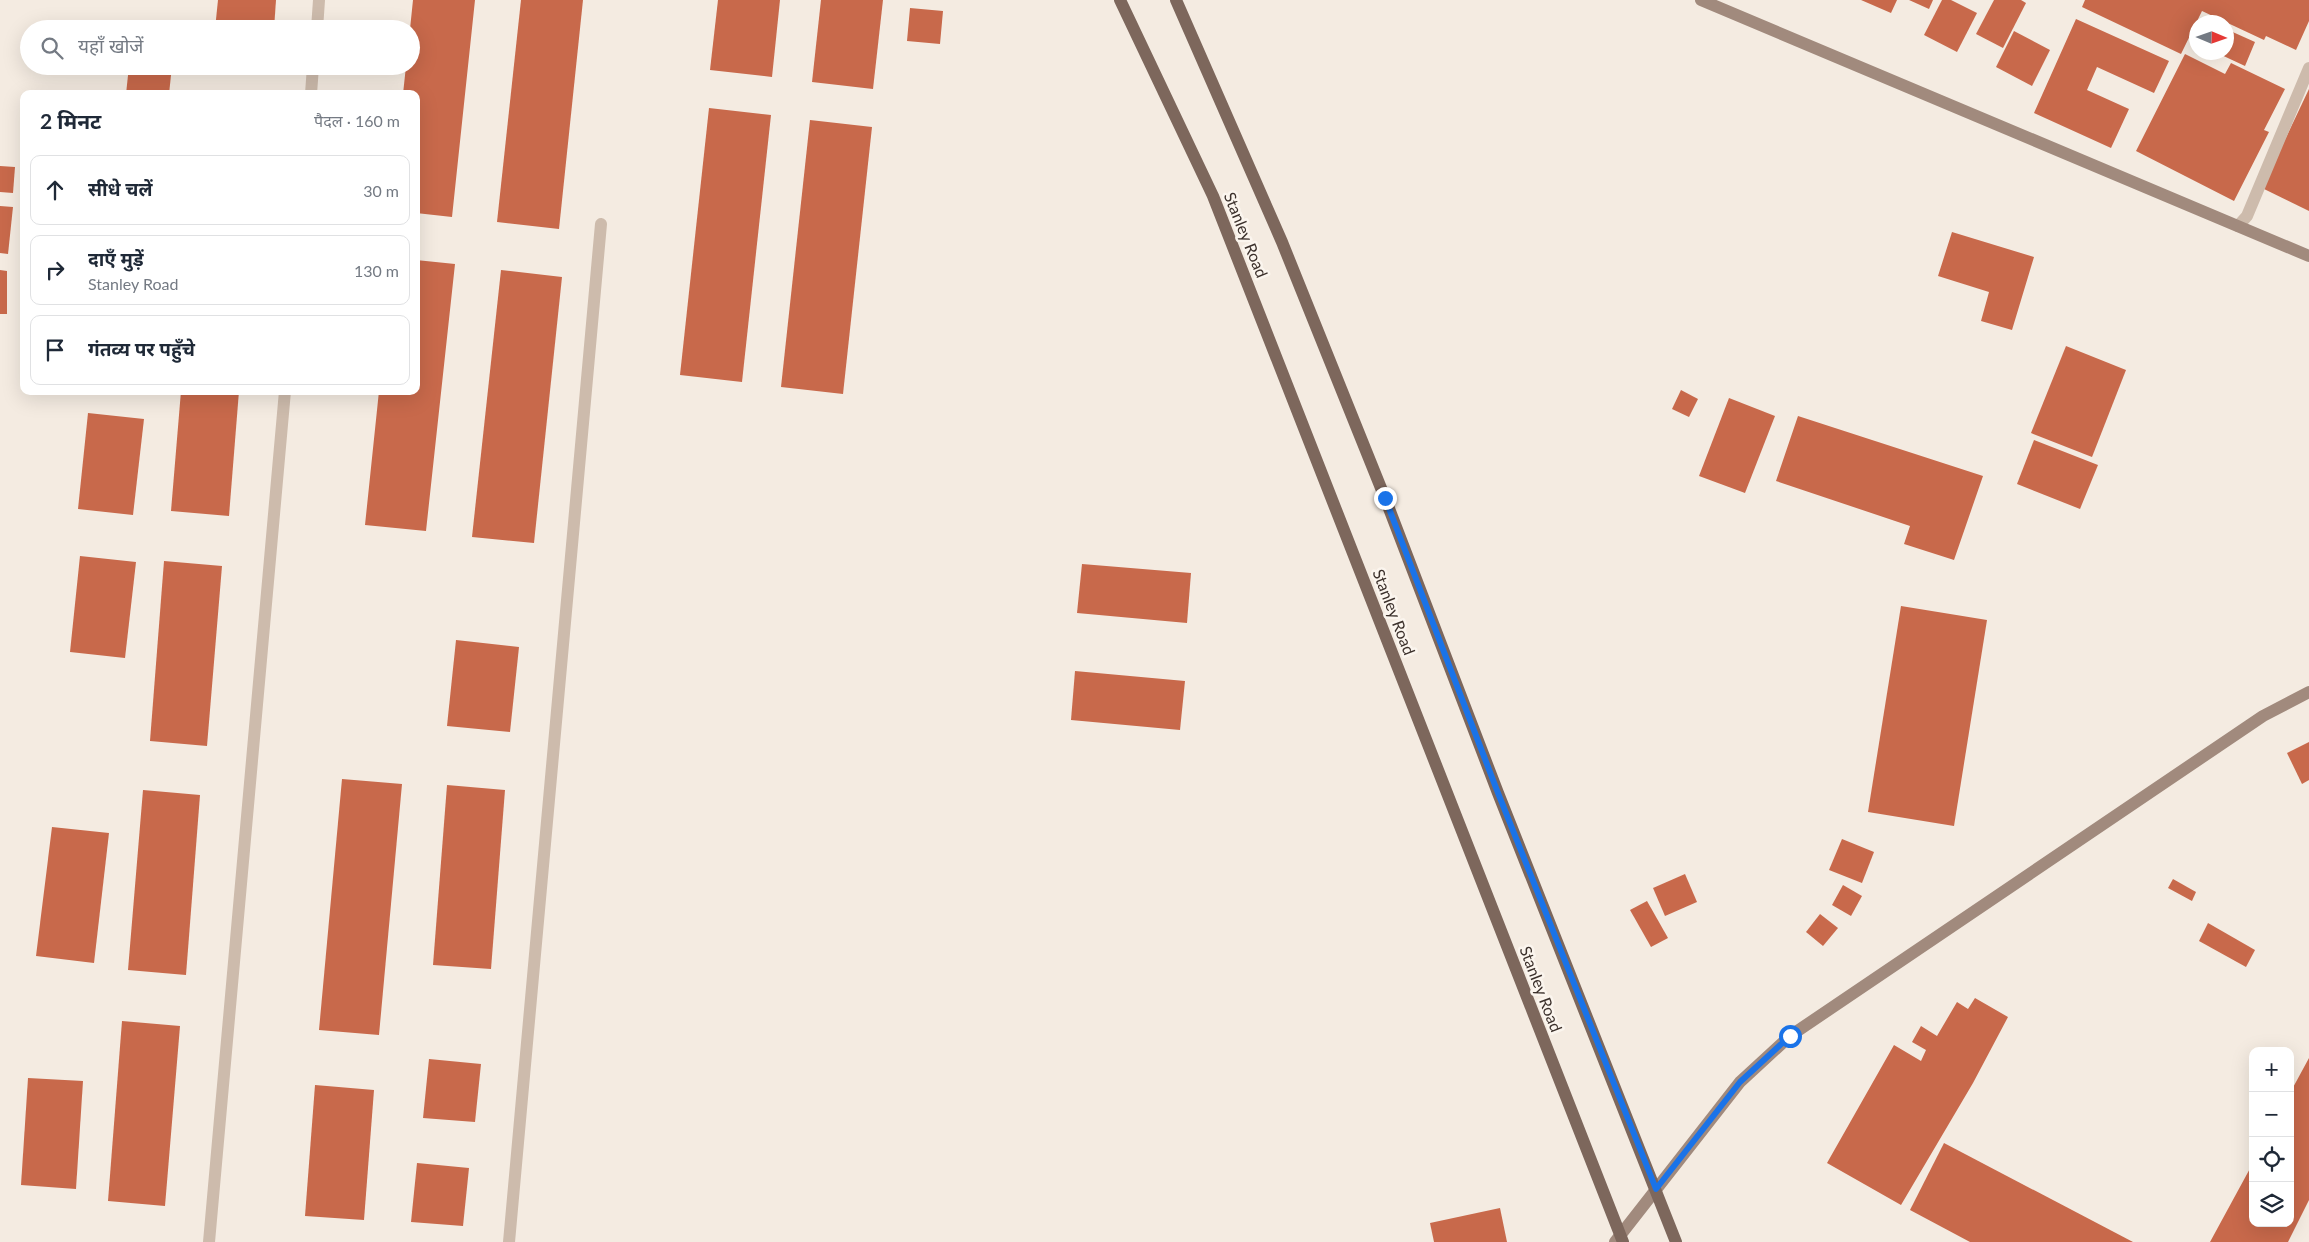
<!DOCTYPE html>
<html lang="hi">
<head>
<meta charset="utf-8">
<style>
	:root { --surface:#fff; --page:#f6f6f7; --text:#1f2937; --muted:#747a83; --line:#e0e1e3 }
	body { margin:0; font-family:Lato,"Noto Sans Devanagari",sans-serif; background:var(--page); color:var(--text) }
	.controls { position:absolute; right:15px; bottom:15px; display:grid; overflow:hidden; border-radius:10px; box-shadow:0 5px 20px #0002 }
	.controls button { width:45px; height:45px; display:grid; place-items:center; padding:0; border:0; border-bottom:1px solid var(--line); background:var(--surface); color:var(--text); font:25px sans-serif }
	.compass { position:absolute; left:2189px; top:15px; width:45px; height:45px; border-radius:50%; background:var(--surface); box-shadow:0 5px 20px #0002; rotate:92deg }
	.stop { position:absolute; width:15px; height:15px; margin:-11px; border:4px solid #1a73e8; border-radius:50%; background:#fff }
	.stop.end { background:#1a73e8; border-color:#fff; box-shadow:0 1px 5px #0008 }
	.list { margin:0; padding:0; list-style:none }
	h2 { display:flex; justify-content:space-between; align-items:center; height:65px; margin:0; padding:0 20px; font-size:21px }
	h2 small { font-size:16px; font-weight:400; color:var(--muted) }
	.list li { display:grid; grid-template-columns:32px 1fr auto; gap:15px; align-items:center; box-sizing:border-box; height:70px; margin:0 10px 10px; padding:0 10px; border:1px solid var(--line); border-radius:10px }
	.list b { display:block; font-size:19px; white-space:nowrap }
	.list p { margin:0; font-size:16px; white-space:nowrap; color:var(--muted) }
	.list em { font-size:16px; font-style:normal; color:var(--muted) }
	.icon { flex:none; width:28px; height:28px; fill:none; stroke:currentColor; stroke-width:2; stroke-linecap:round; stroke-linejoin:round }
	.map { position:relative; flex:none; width:2309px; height:1242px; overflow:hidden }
	.search { position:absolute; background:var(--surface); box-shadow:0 5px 20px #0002; left:20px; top:20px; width:400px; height:55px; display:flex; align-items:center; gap:12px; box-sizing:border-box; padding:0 18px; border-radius:28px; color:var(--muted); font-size:19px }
	.panel { position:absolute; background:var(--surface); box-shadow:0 5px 20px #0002; left:20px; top:90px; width:400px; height:305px; border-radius:10px }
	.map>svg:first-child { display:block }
</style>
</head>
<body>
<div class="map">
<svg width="2309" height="1242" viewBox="0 0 2309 1242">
	<rect width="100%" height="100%" fill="#f4ebe1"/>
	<g fill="#c8694b">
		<polygon points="218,0 276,0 274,29 215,29"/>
		<polygon points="413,0 475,0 452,217 416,213 416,94 403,94 406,66 411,66 410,29"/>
		<polygon points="521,0 583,0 559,229 497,222"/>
		<polygon points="718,0 780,0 772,77 710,70"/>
		<polygon points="821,0 883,0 873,89 812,82"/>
		<polygon points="1861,0 1897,0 1891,13"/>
		<polygon points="1909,0 1933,0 1929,9"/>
		<polygon points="1942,0 1951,0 1977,13 1957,52 1924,35"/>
		<polygon points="1994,0 2021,0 2026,3 2003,48 1976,34"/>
		<polygon points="2085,0 2309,0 2309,21 2296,50 2266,36 2264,40 2202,11 2181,54 2082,7"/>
		<polygon points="910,8 943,11 940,44 907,41"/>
		<polygon points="2076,19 2169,61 2154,93 2097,67 2087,90 2129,109 2111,148 2034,113"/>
		<polygon points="2226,29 2255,42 2245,66 2215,52 2226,52"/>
		<polygon points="2014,31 2050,50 2032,86 1996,67"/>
		<polygon points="2185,54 2225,74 2231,63 2285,89 2264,130 2269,132 2234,201 2136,151"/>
		<polygon points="129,66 172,66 169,94 126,94"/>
		<polygon points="2309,89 2309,211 2262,188"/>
		<polygon points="709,108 771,115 742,382 680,375"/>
		<polygon points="810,120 872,127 843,394 781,387"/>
		<polygon points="0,166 15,167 13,193 0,192"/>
		<polygon points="0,206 13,207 8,254 0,253"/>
		<polygon points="1952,232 2034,257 2012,330 1981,321 1989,292 1938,276"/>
		<polygon points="416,260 455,264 426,531 365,525 379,391 416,391"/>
		<polygon points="0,270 7,271 7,314 0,314"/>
		<polygon points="501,270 562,277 534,543 472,537"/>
		<polygon points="2066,346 2126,370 2092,457 2031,433"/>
		<polygon points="1681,390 1698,399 1689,417 1672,409"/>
		<polygon points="181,391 239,391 229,516 171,511"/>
		<polygon points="1729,398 1775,416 1745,493 1699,476"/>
		<polygon points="88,413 144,419 133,515 78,509"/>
		<polygon points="1798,416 1983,476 1954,560 1904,544 1910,526 1776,481"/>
		<polygon points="2034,440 2098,465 2080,509 2017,484"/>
		<polygon points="80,556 136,562 125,658 70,652"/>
		<polygon points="164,561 222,566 207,746 150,741"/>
		<polygon points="1082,564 1191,573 1187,623 1077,613"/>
		<polygon points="1901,606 1987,620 1954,826 1868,812"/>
		<polygon points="456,640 519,647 510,732 447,726"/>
		<polygon points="1075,671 1185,681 1180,730 1071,720"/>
		<polygon points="2309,742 2309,780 2302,784 2287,753"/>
		<polygon points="342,779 402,784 379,1035 319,1030"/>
		<polygon points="447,785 505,790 491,969 433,965"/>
		<polygon points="143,790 200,795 186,975 128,970"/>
		<polygon points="52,827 109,833 94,963 36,956"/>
		<polygon points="1842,839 1874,852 1862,883 1829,870"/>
		<polygon points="1685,874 1697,902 1665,916 1653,888"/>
		<polygon points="2173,879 2196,892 2192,901 2168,888"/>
		<polygon points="1843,885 1862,896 1851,916 1832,905"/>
		<polygon points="1647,901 1668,938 1651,947 1630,910"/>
		<polygon points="1820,914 1838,928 1823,946 1806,932"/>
		<polygon points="2208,923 2255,950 2246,967 2199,941"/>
		<polygon points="1975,998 2008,1017 1973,1083 1901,1205 1827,1163 1894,1045 1921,1061 1926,1050 1912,1042 1921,1026 1937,1036 1957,1002 1968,1009"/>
		<polygon points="122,1021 180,1026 165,1206 108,1201"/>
		<polygon points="2309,1058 2309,1200 2288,1242 2210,1242 2253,1163 2253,1223 2290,1223 2290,1093"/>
		<polygon points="429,1059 481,1064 475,1122 423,1118"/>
		<polygon points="28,1078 83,1081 76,1189 21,1185"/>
		<polygon points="315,1085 374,1090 364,1220 305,1216"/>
		<polygon points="1944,1143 2133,1242 1970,1242 1910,1210"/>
		<polygon points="417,1163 469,1168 463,1226 411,1222"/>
		<polygon points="1500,1208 1507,1242 1434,1242 1430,1223"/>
	</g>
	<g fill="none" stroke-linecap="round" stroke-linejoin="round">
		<g stroke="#cdbbac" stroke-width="12">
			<polyline points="317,29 319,0"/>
			<polyline points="311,94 313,66"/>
			<polyline points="2238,226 2247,216 2309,68"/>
			<polyline points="209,1242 285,391"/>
			<polyline points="509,1242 601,224"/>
		</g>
		<g stroke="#a18a7d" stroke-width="12">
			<polyline points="1701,0 2309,256"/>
			<polyline points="1615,1242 1740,1082 1790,1036 2263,716 2309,692"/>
		</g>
		<g stroke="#7d675c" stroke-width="12">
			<polyline points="1120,0 1213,196 1623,1242"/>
			<polyline points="1176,0 1282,242 1385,498 1498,793 1676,1242"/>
		</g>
	</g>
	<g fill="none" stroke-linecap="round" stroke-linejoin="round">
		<polyline stroke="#1a73e8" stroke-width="6" points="1385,498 1498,793 1656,1189 1740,1082 1790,1036"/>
	</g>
	<g text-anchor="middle" stroke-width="5" stroke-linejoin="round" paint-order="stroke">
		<g font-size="16" fill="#3b302b" stroke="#fbf5ee">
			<text transform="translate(1246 235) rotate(68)" y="6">Stanley Road</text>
			<text transform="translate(1394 612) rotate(69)" y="6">Stanley Road</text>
			<text transform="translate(1541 989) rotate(69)" y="6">Stanley Road</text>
		</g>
	</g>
</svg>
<div class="controls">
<button>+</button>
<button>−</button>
<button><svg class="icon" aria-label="locate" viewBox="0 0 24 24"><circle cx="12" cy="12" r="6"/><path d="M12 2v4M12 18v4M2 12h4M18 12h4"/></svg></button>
<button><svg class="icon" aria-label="layers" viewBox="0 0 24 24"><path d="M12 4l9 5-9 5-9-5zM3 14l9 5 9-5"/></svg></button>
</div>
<svg class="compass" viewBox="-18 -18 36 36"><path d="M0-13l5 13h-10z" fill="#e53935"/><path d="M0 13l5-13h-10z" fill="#747a83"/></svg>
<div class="stop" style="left:1790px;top:1036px"></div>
<div class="stop end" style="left:1385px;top:498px"></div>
<div class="search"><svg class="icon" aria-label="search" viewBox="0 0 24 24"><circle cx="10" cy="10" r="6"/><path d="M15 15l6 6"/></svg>यहाँ खोजें</div>
<section class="panel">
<h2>2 मिनट<small>पैदल · 160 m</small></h2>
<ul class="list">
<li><svg class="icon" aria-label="ahead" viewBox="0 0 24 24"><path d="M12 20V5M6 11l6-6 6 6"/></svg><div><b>सीधे चलें</b></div><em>30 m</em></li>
<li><svg class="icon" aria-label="right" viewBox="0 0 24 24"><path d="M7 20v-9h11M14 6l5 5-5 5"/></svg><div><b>दाएँ मुड़ें</b><p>Stanley Road</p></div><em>130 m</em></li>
<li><svg class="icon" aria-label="arrive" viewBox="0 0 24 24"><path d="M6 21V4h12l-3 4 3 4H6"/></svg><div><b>गंतव्य पर पहुँचे</b></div></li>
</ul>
</section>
</div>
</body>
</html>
